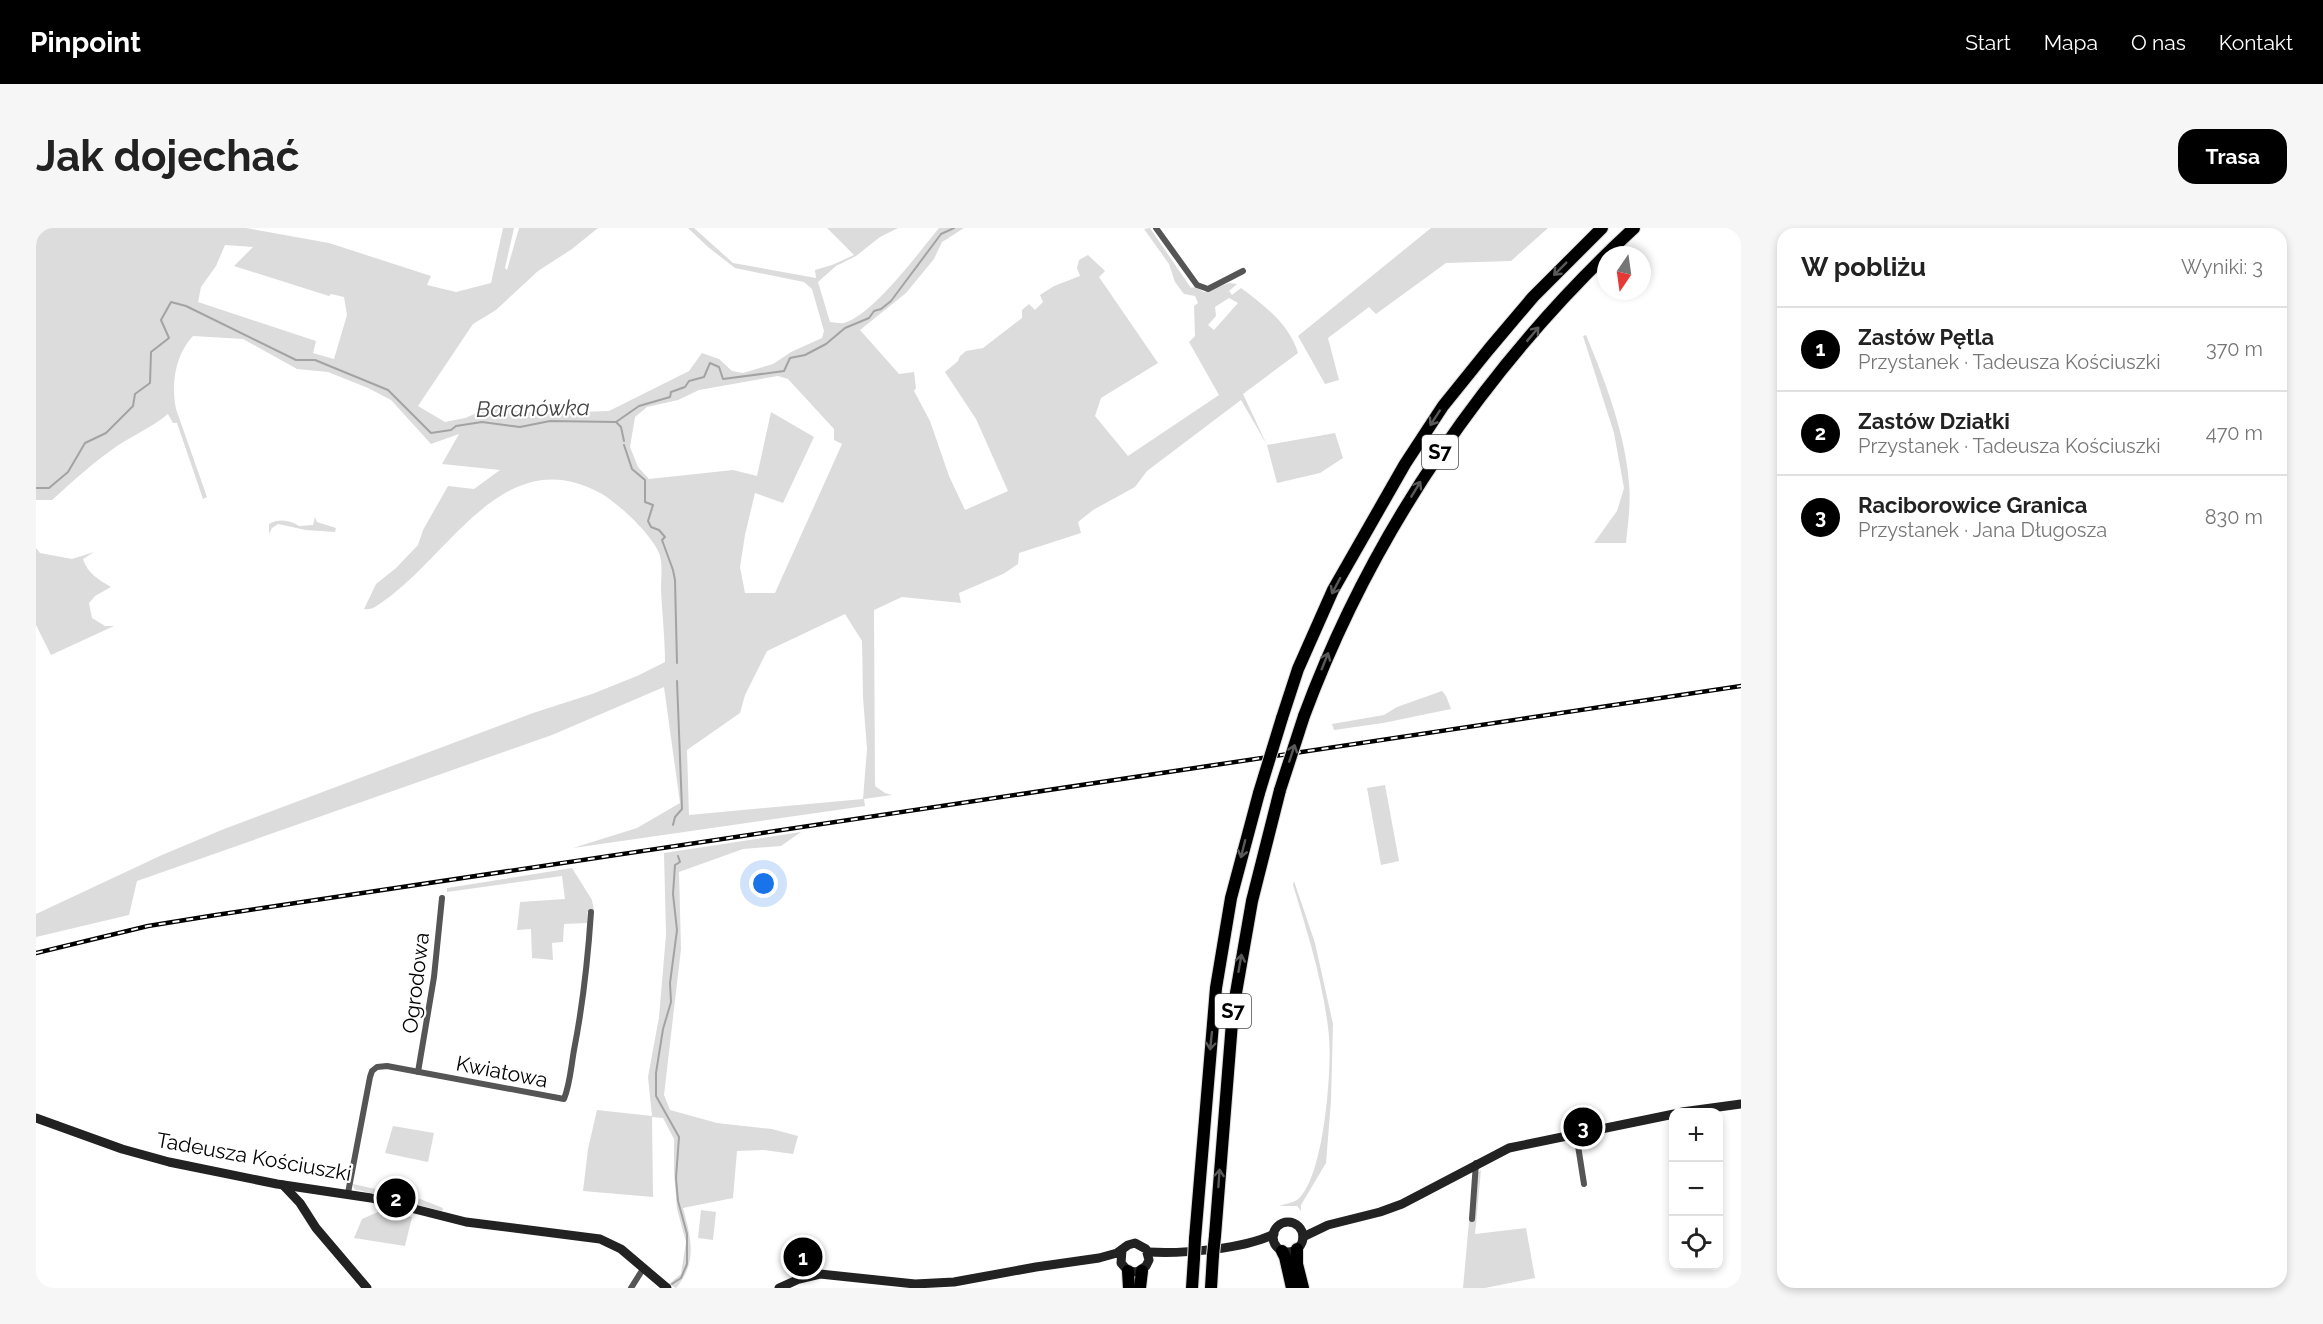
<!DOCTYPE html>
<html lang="pl">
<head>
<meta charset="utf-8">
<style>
	:root { --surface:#fff; --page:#f6f6f6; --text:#222; --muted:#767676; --line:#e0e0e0; --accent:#000 }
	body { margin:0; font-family:Raleway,sans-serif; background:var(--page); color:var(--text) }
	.controls { position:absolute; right:18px; bottom:18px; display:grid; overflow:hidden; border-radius:12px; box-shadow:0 3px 9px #0003 }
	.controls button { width:54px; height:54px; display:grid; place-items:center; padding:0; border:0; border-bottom:2px solid var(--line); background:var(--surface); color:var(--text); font:30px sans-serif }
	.compass { position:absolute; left:1561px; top:18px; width:54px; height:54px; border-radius:50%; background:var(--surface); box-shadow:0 3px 9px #0003; rotate:193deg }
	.you { position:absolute; left:728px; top:656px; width:21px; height:21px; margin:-15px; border:4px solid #fff; border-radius:50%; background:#1a73e8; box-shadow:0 0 0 9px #1a73e833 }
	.badge { display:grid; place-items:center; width:39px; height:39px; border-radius:50%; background:var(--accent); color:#fff; font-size:20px; font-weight:700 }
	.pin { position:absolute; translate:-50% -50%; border:3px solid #fff; box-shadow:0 2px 6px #0006 }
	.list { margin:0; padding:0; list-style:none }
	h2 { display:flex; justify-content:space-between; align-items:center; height:78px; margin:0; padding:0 24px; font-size:26px }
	h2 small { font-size:20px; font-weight:400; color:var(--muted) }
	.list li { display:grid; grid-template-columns:39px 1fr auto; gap:18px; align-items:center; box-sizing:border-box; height:84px; padding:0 24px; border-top:2px solid var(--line) }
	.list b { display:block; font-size:22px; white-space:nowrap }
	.list p { margin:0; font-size:20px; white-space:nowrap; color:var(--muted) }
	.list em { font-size:20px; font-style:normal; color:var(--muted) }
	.icon { flex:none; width:33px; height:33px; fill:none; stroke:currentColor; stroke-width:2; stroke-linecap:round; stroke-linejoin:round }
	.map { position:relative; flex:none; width:1705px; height:1060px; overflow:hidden; border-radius:18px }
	header { display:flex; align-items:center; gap:36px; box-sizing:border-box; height:84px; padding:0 30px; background:var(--accent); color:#fff }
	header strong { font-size:28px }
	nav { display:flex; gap:33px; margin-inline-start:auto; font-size:21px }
	.intro { display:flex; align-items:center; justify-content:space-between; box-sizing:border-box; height:144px; padding:0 36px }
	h1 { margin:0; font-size:42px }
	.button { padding:15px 27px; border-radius:18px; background:var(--accent); color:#fff; font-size:21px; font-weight:700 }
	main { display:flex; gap:36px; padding:0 36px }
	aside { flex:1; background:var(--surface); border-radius:18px; box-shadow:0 3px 9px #0003 }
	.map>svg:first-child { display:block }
</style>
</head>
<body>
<header>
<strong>Pinpoint</strong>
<nav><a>Start</a><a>Mapa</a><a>O nas</a><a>Kontakt</a></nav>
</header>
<div class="intro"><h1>Jak dojechać</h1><a class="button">Trasa</a></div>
<main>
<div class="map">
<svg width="1705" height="1060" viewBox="0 0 1705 1060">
	<rect width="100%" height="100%" fill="#fff"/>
	<g fill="#dcdcdc" fill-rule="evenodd">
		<path d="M 0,0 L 210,0 L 293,15 L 395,48 L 391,57 L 420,64 L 455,55 L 467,0 L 478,0 L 469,40 L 471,42 L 483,0 L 562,0 L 536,21 L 502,43 L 460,82 L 437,96 L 382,178 L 409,194 L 429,190 L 458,178 L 478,183 L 504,185 L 573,183 L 653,143 L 666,125 L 683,131 L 696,143 L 707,145 L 737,136 L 755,124 L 786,110 L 788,103 L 776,61 L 768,54 L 699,40 L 672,19 L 652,0 L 658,0 L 697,35 L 780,50 L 779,42 L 796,37 L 818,27 L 791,0 L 862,0 L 844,9 L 820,28 L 800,38 L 782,54 L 794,94 C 798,94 804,96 808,95 C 837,87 883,24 903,0 L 928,0 L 906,14 L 898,31 L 870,65 L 824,102 L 863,146 L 878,144 L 880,160 L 878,163 L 894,193 L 913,248 L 929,282 L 972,263 L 940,191 L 909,144 L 922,133 L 924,128 L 930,123 L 947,120 L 986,90 L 986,82 L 993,76 L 999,82 L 1007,74 L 1004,67 L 1018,58 L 1044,48 L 1041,40 L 1043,32 L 1052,27 L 1069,43 L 1063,49 L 1122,135 L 1065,170 L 1059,188 L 1092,228 L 1183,167 L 1153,114 L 1159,108 L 1158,78 L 1162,75 L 1159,68 L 1148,66 L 1139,54 L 1133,36 L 1108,1 L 1114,0 L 1155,60 L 1159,59 L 1168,64 L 1193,55 L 1201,56 L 1193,63 L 1196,67 L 1205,60 C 1228,77 1254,97 1262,125 L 1207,166 L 1231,217 L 1299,205 L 1307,230 L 1284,245 L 1241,255 L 1231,217 L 1205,172 L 1111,243 L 1099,259 L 1057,282 L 1042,294 L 1045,305 L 983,325 L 982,336 L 967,346 L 923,365 L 925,375 L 866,369 L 838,382 L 839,558 L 849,565 L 856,567 L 828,571 L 829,578 L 537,620 L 601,600 L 644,575 L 628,459 L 516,507 L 101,653 L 93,687 L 0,709 L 0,686 L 126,627 L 188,601 L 497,485 L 556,466 L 601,448 L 629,434 C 629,410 626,385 625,361 C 625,351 627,334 623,325 C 615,306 584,277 566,266 C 471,212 417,322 352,370 C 344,375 337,383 328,381 L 340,356 L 360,340 L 382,317 L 387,302 L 412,258 L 438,261 L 464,242 L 406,236 L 423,206 L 395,216 L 355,172 L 332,160 L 292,144 L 261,141 L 207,111 L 157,108 C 139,127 135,156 140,181 L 171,269 L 167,271 L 141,195 L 137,195 L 132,186 C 116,199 98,207 81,218 C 58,234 37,253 16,272 L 0,272 ZM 189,17 L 217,19 L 198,38 L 293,68 L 295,66 L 308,69 L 311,87 L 298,131 L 277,125 L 280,113 L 162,74 L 165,59 L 180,38 ZM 1193,70 L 1202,75 L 1178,102 L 1172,97 L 1180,88 L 1179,79 ZM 742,148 L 752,151 L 798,201 L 798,212 L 806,216 L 739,365 L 709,365 L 704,339 L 709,307 L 719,265 L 747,275 L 778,209 L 735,184 L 721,248 L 697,242 L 613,251 L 602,239 L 594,219 L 599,189 L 611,179 L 642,172 L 663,162 ZM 809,386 L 826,413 L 827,469 L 831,521 L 827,571 L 653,587 L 651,522 L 704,485 L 709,467 L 731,423 Z"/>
		<polygon points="1395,0 1512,0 1475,33 1410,35 1340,86 1333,79 1292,110 1303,152 1289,156 1262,108"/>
		<path d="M 1550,107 C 1569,153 1589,204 1593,255 C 1595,275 1592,295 1590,315 L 1558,315 L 1581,283 L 1588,260 L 1578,205 L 1547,108 Z"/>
		<path d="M 279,289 L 281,294 L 300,300 L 299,304 L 270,302 L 242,296 L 236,300 L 233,306 L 233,296 C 242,290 255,292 263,298 L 277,297 Z"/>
		<path d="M 0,320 L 4,325 L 36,331 L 58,324 L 47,331 C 51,345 63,352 75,359 L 59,368 L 53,375 L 56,390 L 69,398 L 78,398 L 15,427 L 0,397 Z"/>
		<polygon points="1406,463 1410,468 1415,481 1347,495 1298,502 1296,496 1348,487 1361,479"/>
		<polygon points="1349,557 1363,633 1345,637 1331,560"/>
		<path d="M 765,604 L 745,618 L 707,621 L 643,644 L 645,721 L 628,867 L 634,882 L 681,895 L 736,901 L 762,908 L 757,926 L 728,922 L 701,923 L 697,970 L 647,980 C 655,1010 662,1034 640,1060 L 633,1056 L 645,1046 L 650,1014 L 641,981 L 638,944 L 638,911 L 627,890 L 616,889 L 617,969 L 547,963 L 552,921 L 561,882 L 616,888 L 612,849 L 623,789 L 630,707 L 628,625 Z"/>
		<polygon points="536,640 556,672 558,683 551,684 551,695 528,696 527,714 516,715 517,732 496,730 495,701 481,702 484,674 529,671 526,648 411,664 411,660"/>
		<path d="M 1258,653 L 1279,715 L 1297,796 L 1295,873 L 1290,935 L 1265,977 L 1265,983 L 1261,978 L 1243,978 C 1248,976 1256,975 1261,972 C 1288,952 1296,841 1293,808 C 1288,757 1272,706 1257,657 Z"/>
		<polygon points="357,898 398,905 392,934 349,925"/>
		<polygon points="1445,942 1439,1006 1490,1000 1499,1050 1449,1060 1427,1060 1437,949"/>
		<polygon points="317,956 384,971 407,980 406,983 318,961"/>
		<polygon points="344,981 376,989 369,1018 318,1010 326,991 342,984"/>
		<polygon points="665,982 680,984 677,1012 662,1010"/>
	</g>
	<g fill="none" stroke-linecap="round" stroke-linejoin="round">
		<g stroke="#a3a3a3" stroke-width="2">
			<polyline points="580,194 585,199 588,213"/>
			<polyline points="588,217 596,241 609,252 609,274 617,277 612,293 615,299 623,302 629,309 626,312 637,342 639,352 641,435"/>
			<polyline points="0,260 13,260 32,244 49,215 70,205 97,178 99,166 114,155 115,124 133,110 125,92 135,74 150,78 260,132 279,132 352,162 395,205 415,202 420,198 446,194 484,199 514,193 580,194 603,178 634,169 635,164 649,159 653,153 668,149 674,135 683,139 687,151 748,143 754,130 769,127 790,116 809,100 833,90 838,83 845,81 855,73 905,6 918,0"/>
			<polyline points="637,597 639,589 646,581 641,453"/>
			<polyline points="636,1056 645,1050 651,1036 651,1006 642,973 640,950 643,909 620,868 620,845 627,801 635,774 634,755 641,702 637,666 639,637 644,634 642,628"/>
		</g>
		<g stroke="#dbdbdb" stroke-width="14">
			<g id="highway">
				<path d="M 1268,488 C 1337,302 1453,134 1598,0"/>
				<polyline points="1246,490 1262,441 1297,362 1369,236 1407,178 1453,121 1497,69 1566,0"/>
				<polyline points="1179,1008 1197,782 1216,673 1244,562"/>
				<polyline points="1159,1011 1180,760 1195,670 1223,565"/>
				<polyline points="1261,1021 1261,1036 1267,1060"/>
				<polyline points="1246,1023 1249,1029 1256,1060"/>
				<polyline points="1092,1043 1093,1060"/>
				<polyline points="1104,1060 1106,1043"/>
				<polyline points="1156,1060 1158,1030"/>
				<polyline points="1175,1060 1177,1027"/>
			</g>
		</g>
		<g stroke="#555" stroke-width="6">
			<polyline points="1120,0 1161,57 1172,61 1207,43"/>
			<polyline points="382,844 398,749 406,670"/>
			<polyline points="1540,905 1548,956"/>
			<path d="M 312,965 L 334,849 L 336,843 L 341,839 L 351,838 L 528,871 C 534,856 535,839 538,822 C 547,776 552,730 555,684"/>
			<polyline points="1436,991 1440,935"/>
			<polyline points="595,1060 607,1041"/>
		</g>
		<g stroke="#222" stroke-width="9">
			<polyline points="1646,884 1705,876"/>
			<polyline points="0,890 86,921 133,934 241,956 335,970 430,994 564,1011 585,1021 631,1060"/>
			<polyline points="247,957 264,975 280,1000 331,1060"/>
			<circle cx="1252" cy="1009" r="15"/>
			<polyline points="1267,1009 1292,997 1344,984 1366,976 1473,920 1638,886"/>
			<path d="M 1112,1024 C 1146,1026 1208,1021 1238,1006"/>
			<polyline points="743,1060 763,1051 784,1046 879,1056 918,1054 1000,1039 1063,1030 1081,1025 1092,1017 1099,1015 1110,1021 1113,1032 1110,1038 1101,1044 1092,1043 1085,1035 1086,1022"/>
		</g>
		<use href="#highway" stroke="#000" stroke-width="12"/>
		<g stroke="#000" stroke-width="4.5">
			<polyline id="rail" points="0,725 112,698 180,687 1705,458"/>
		</g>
		<use href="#rail" stroke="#fff" stroke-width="2" stroke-dasharray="7" stroke-linecap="butt"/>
		<g stroke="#dbdbdb" stroke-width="14" stroke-linecap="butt">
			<g id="highway-bridge">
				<polyline points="1244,562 1268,488"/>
				<polyline points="1223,565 1246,490"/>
				<polyline points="1177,1027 1179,1008"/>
				<polyline points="1158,1030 1159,1011"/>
			</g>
		</g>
		<use href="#highway-bridge" stroke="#000" stroke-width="12"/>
	</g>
	<defs><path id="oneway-shaft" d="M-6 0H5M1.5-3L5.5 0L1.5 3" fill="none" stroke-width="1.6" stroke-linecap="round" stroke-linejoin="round" transform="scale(1.5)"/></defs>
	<g stroke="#595959">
		<use href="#oneway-shaft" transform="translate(1524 41) rotate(135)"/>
		<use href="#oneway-shaft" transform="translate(1497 106) rotate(-50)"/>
		<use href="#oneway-shaft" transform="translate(1399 190) rotate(123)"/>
		<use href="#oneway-shaft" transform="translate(1380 261) rotate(-59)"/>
		<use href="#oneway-shaft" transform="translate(1300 358) rotate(118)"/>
		<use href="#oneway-shaft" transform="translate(1289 433) rotate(-68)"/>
		<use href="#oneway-shaft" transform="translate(1256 525) rotate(-72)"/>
		<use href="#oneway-shaft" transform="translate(1207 621) rotate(104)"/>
		<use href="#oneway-shaft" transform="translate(1204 735) rotate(-80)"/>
		<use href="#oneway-shaft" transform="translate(1175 813) rotate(96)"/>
		<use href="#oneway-shaft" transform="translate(1183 950) rotate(-86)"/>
	</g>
	<g text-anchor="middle" stroke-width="4.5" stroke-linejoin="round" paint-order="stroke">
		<g fill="#fff" stroke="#4c4c4c" stroke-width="1.5">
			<rect x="1386" y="207" width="36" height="34" rx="4.5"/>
			<rect x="1179" y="766" width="36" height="34" rx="4.5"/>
		</g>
		<g font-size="20" font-weight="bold" fill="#000">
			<text x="1404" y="231">S7</text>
			<text x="1197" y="790">S7</text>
		</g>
		<g font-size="21" fill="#000" stroke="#fff">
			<text transform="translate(380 755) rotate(-83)" y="7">Ogrodowa</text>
			<text transform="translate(466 844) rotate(11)" y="7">Kwiatowa</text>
			<text transform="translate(218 929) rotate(10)" y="7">Tadeusza Kościuszki</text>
		</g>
		<g font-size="22" font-style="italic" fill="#444" stroke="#fff">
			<text transform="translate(497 180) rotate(-1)" y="8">Baranówka</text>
		</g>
	</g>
</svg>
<div class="controls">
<button>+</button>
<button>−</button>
<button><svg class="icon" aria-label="locate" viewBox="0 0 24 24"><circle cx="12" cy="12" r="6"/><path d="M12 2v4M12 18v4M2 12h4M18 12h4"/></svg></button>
</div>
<svg class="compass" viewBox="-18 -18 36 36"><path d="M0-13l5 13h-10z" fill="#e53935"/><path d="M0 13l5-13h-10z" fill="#767676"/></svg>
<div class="you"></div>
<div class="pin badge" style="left:767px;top:1029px">1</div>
<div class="pin badge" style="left:360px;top:970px">2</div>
<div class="pin badge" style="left:1547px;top:899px">3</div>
</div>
<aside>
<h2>W pobliżu<small>Wyniki: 3</small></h2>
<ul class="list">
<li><span class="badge">1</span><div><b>Zastów Pętla</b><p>Przystanek · Tadeusza Kościuszki</p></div><em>370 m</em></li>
<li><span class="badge">2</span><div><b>Zastów Działki</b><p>Przystanek · Tadeusza Kościuszki</p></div><em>470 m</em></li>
<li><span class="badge">3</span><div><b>Raciborowice Granica</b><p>Przystanek · Jana Długosza</p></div><em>830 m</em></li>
</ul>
</aside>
</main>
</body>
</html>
